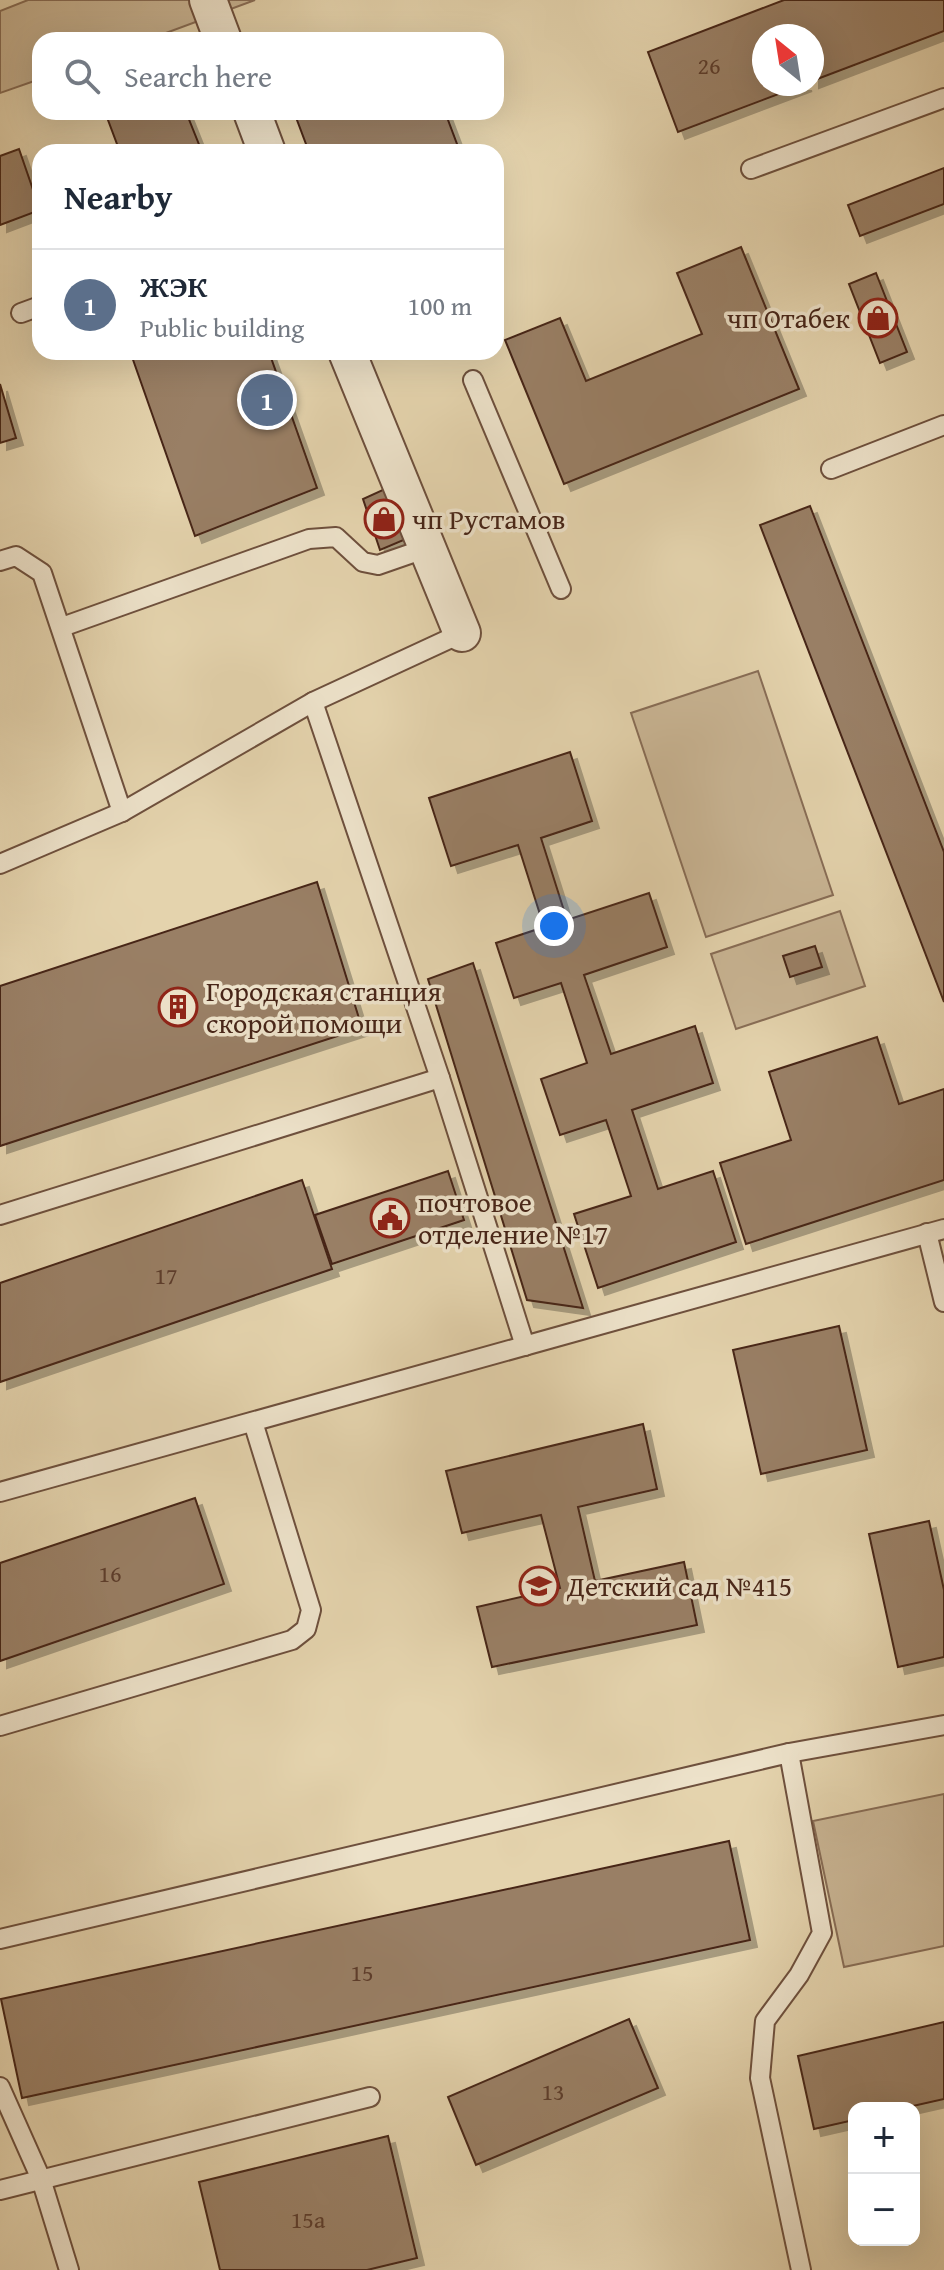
<!DOCTYPE html>
<html lang="en">
<head>
<meta charset="utf-8">
<style>
	:root { --surface:#fff; --page:#f2f2f3; --text:#1f2937; --muted:#747a83; --line:#e0e1e3; --accent:#ea580c }
	body { margin:0; font-family:"Gentium Book Plus",serif; background:var(--page); color:var(--text) }
	.controls { position:absolute; right:24px; bottom:24px; display:grid; overflow:hidden; border-radius:16px; box-shadow:0 8px 32px #0002 }
	.controls button { width:72px; height:72px; display:grid; place-items:center; padding:0; border:0; border-bottom:2px solid var(--line); background:var(--surface); color:var(--text); font:40px sans-serif }
	.compass { position:absolute; left:752px; top:24px; width:72px; height:72px; border-radius:50%; background:var(--surface); box-shadow:0 8px 32px #0002; rotate:330deg }
	.you { position:absolute; left:554px; top:926px; width:28px; height:28px; margin:-20px; border:6px solid #fff; border-radius:50%; background:#1a73e8; box-shadow:0 0 0 12px #1a73e833 }
	.badge { display:grid; place-items:center; width:52px; height:52px; border-radius:50%; background:var(--accent); color:#fff; font-size:26px; font-weight:700 }
	.pin { position:absolute; translate:-50% -50%; border:4px solid #fff; box-shadow:0 2px 8px #0006 }
	.list { margin:0; padding:0; list-style:none }
	h2 { display:flex; justify-content:space-between; align-items:center; height:104px; margin:0; padding:0 32px; font-size:34px }
	h2 small { font-size:26px; font-weight:400; color:var(--muted) }
	.list li { display:grid; grid-template-columns:52px 1fr auto; gap:24px; align-items:center; box-sizing:border-box; height:112px; padding:0 32px; border-top:2px solid var(--line) }
	.list b { display:block; font-size:30px; white-space:nowrap }
	.list p { margin:0; font-size:26px; white-space:nowrap; color:var(--muted) }
	.list em { font-size:26px; font-style:normal; color:var(--muted) }
	.icon { flex:none; width:44px; height:44px; fill:none; stroke:currentColor; stroke-width:2; stroke-linecap:round; stroke-linejoin:round }
	.map { position:relative; flex:none; width:944px; height:2270px; overflow:hidden }
	.search { position:absolute; background:var(--surface); box-shadow:0 8px 32px #0002; left:32px; top:32px; width:472px; height:88px; display:flex; align-items:center; gap:20px; box-sizing:border-box; padding:0 28px; border-radius:24px; color:var(--muted); font-size:30px }
	.panel { position:absolute; background:var(--surface); box-shadow:0 8px 32px #0002; left:32px; top:144px; width:472px; height:216px; border-radius:24px }
	.map>svg:first-child { display:block }
</style>
</head>
<body>
<div class="map">
<svg width="944" height="2270" viewBox="0 0 944 2270">
	<defs>
		<filter id="shadow"><feDropShadow dx="7" dy="7" stdDeviation="0" flood-color="#0004"/></filter>
	</defs>
	<rect width="100%" height="100%" fill="#e4d3ad"/>
	<filter id="stains"><feTurbulence type="fractalNoise" baseFrequency=".0025" numOctaves="4"/><feColorMatrix values="0 0 0 0 .2 0 0 0 0 .09 0 0 0 0 .02 0 0 0 .5 -.17"/></filter>
	<radialGradient id="worn" r=".72"><stop offset=".6" stop-color="#630" stop-opacity="0"/><stop offset="1" stop-color="#630" stop-opacity=".3"/></radialGradient>
	<g fill="#c9b594" stroke="#886d56" stroke-width="2">
		<polygon points="28,0 255,0 147,40 40,40 40,79 0,93 0,11"/>
		<polygon points="758,671 833,895 706,937 631,713"/>
		<polygon points="840,911 865,986 736,1029 711,954"/>
		<polygon points="944,1794 944,1946 844,1967 813,1821"/>
	</g>
	<g fill="#997f65" stroke="#472518" stroke-width="2" filter="url(#shadow)">
		<polygon points="784,0 944,0 944,31 812,81 812,36 764,36 764,84 805,84 678,132 648,52"/>
		<polygon points="105,112 186,112 202,152 120,152"/>
		<polygon points="294,112 445,112 460,152 309,152"/>
		<polygon points="19,149 40,210 0,225 0,156"/>
		<polygon points="944,168 944,204 860,236 848,205"/>
		<polygon points="741,247 799,389 564,484 505,340 560,318 586,381 702,334 677,273"/>
		<polygon points="876,273 907,352 880,363 849,284"/>
		<polygon points="138,352 269,352 317,488 195,536 131,354"/>
		<polygon points="0,384 16,438 0,443"/>
		<polygon points="387,488 406,539 380,550 363,499"/>
		<polygon points="810,506 944,852 944,1002 760,525"/>
		<polygon points="570,752 592,821 541,838 567,920 649,893 667,947 584,975 611,1054 695,1026 713,1083 632,1110 658,1189 713,1171 736,1242 598,1288 574,1214 631,1196 606,1120 560,1135 541,1079 587,1063 561,983 514,998 496,943 544,927 518,845 451,866 429,798"/>
		<polygon points="317,882 362,1028 0,1146 0,986"/>
		<polygon points="815,946 822,967 790,977 783,956"/>
		<polygon points="473,963 583,1308 527,1300 428,979"/>
		<polygon points="877,1037 899,1104 944,1089 944,1180 746,1244 720,1163 791,1140 769,1072"/>
		<polygon points="448,1171 464,1220 332,1264 315,1215"/>
		<polygon points="302,1180 332,1269 0,1382 0,1283"/>
		<polygon points="839,1326 867,1450 761,1474 733,1350"/>
		<polygon points="643,1424 657,1489 578,1507 595,1581 684,1562 697,1625 492,1667 477,1607 560,1588 541,1515 462,1533 446,1471"/>
		<polygon points="195,1498 224,1584 0,1661 0,1563"/>
		<polygon points="929,1521 944,1590 944,1657 898,1667 869,1534"/>
		<polygon points="729,1841 750,1940 22,2098 1,1999"/>
		<polygon points="629,2019 658,2088 476,2165 448,2097"/>
		<polygon points="944,2022 944,2099 904,2108 854,2108 854,2120 814,2129 798,2056"/>
		<polygon points="388,2136 417,2258 367,2270 220,2270 199,2182"/>
	</g>
	<g fill="none" stroke-linecap="round" stroke-linejoin="round">
		<g stroke="#6e503d" stroke-width="22">
			<g id="service">
				<polyline points="751,169 944,98"/>
				<polyline points="21,313 40,306"/>
				<polyline points="473,380 561,589"/>
				<polyline points="831,469 944,425"/>
				<polyline points="0,561 16,556 42,573 122,812"/>
				<polyline points="62,627 309,539 336,537 363,562 378,565 427,548"/>
				<polyline points="313,702 440,1078 525,1346"/>
				<polyline points="0,864 122,812 313,702 462,633"/>
				<polyline points="0,1215 440,1078"/>
				<polyline points="927,1233 944,1302"/>
				<polyline points="0,1492 944,1229"/>
				<polyline points="0,1726 292,1640 306,1629 311,1610 253,1422"/>
				<polyline points="789,1753 944,1725"/>
				<polyline points="0,1939 789,1753 822,1933 799,1975 765,2021 760,2078 801,2270"/>
				<polyline points="0,2087 41,2179 69,2270"/>
				<polyline points="0,2190 370,2097"/>
			</g>
		</g>
		<g stroke="#6e503d" stroke-width="40">
			<g id="minor">
				<polyline points="208,0 223,40"/>
				<polyline points="252,112 267,152"/>
				<polyline points="347,352 462,633"/>
			</g>
		</g>
		<use href="#service" stroke="#ede2ca" stroke-width="18"/>
		<use href="#minor" stroke="#ede2ca" stroke-width="36"/>
	</g>
	<defs>
		<g id="shop-ring" transform="scale(2)"><circle r="9.5" fill="#ede2ca" stroke="#8f2418" stroke-width="1.5"/><path d="M-5-2.5h2.3a2.7 3.5 0 0 1 5.4 0H5L5.5 6h-11ZM-1.5-2.5h3a1.5 2.3 0 0 0-3 0Z" fill="#8f2418"/></g>
		<g id="building-ring" transform="scale(2)"><circle r="9.5" fill="#ede2ca" stroke="#8f2418" stroke-width="1.5"/><path d="M-4-6H4V6H1V3H-1V6H-4ZM-2.5-4.3h1.7v1.8h-1.7ZM.8-4.3h1.7v1.8H.8ZM-2.5-1h1.7V.8h-1.7ZM.8-1h1.7V.8H.8Z" fill="#8f2418"/></g>
		<g id="civic-ring" transform="scale(2)"><circle r="9.5" fill="#ede2ca" stroke="#8f2418" stroke-width="1.5"/><path d="M-.6-6.5H3V-4.5H.6V-3L4-1V1h2V6H-6V1h2V-1L-.6-3ZM-1.2 2.5V6h2.4V2.5Z" fill="#8f2418"/></g>
		<g id="school-ring" transform="scale(2)"><circle r="9.5" fill="#ede2ca" stroke="#8f2418" stroke-width="1.5"/><path d="M0-5L7-2L0 1L-7-2ZM-4 1L0 2.5L4 1V4Q0 6-4 4Z" fill="#8f2418"/></g>
	</defs>
	<g fill-rule="evenodd">
		<use href="#shop-ring" x="878" y="318"/>
		<use href="#shop-ring" x="384" y="519"/>
		<use href="#building-ring" x="178" y="1007"/>
		<use href="#civic-ring" x="390" y="1218"/>
		<use href="#school-ring" x="539" y="1586"/>
	</g>
	<g text-anchor="middle" stroke-width="7" stroke-linejoin="round" paint-order="stroke">
		<g font-size="24" fill="#5c3c2b">
			<text x="709" y="74">26</text>
			<text x="166" y="1284">17</text>
			<text x="110" y="1582">16</text>
			<text x="362" y="1981">15</text>
			<text x="553" y="2100">13</text>
			<text x="308" y="2228">15a</text>
		</g>
		<g font-size="28" fill="#472518" stroke="#ede2ca" text-anchor="start">
			<text x="850" y="328" text-anchor="end">чп Отабек</text>
			<text x="412" y="529">чп Рустамов</text>
			<text x="206" y="1001">Городская станция<tspan x="206" dy="32">скорой помощи</tspan></text>
			<text x="418" y="1212">почтовое<tspan x="418" dy="32">отделение №17</tspan></text>
			<text x="567" y="1596">Детский сад №415</text>
		</g>
	</g>
	<rect width="100%" height="100%" filter="url(#stains)"/>
	<rect width="100%" height="100%" fill="url(#worn)"/>
</svg>
<div class="controls">
<button>+</button>
<button>−</button>
</div>
<svg class="compass" viewBox="-18 -18 36 36"><path d="M0-13l5 13h-10z" fill="#e53935"/><path d="M0 13l5-13h-10z" fill="#747a83"/></svg>
<div class="you"></div>
<div class="pin badge" style="left:267px;top:400px;background:#5c6f8a">1</div>
<div class="search"><svg class="icon" aria-label="search" viewBox="0 0 24 24"><circle cx="10" cy="10" r="6"/><path d="M15 15l6 6"/></svg>Search here</div>
<section class="panel">
<h2>Nearby<small></small></h2>
<ul class="list">
<li><span class="badge" style="background:#5c6f8a">1</span><div><b>ЖЭК</b><p>Public building</p></div><em>100 m</em></li>
</ul>
</section>
</div>
</body>
</html>
